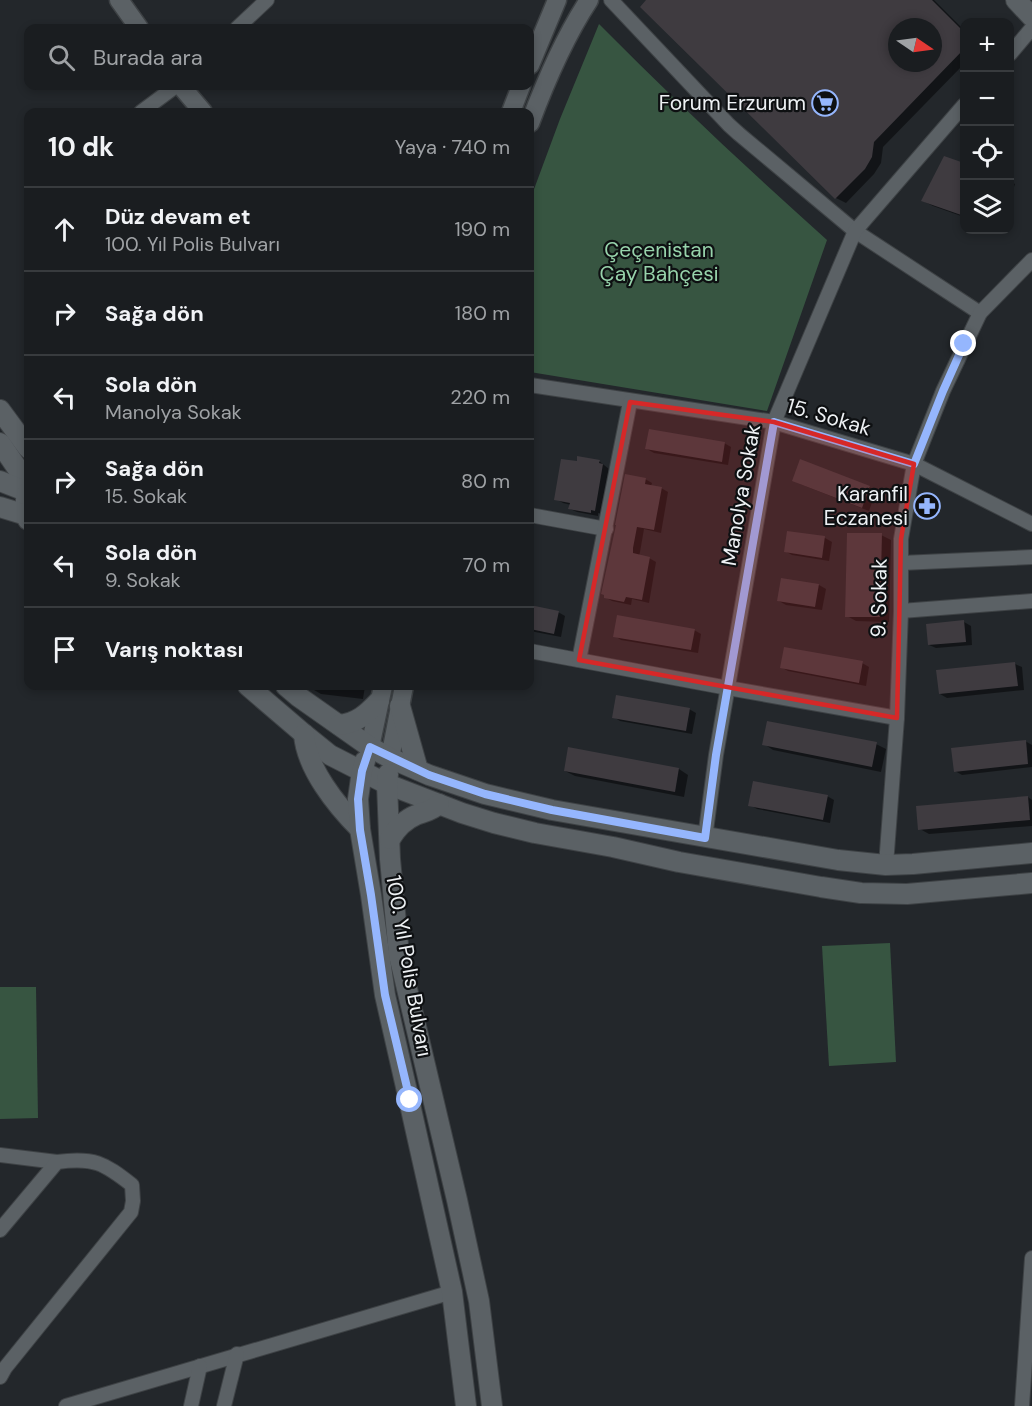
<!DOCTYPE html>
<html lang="tr">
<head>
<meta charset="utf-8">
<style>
	:root { --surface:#1a1d20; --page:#232629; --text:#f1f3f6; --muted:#9fa2a5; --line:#383b3e }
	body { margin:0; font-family:"DM Sans",sans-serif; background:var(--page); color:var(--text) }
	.controls { position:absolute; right:18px; top:18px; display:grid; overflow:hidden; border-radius:12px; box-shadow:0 3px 9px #0003 }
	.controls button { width:54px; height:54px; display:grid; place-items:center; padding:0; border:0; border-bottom:2px solid var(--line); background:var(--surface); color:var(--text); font:30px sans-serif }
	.compass { position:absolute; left:888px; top:18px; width:54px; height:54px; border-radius:50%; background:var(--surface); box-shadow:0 3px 9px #0003; rotate:103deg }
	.stop { position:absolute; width:18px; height:18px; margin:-14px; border:4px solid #95b6fd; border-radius:50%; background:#fff }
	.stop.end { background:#95b6fd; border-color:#fff; box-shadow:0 2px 6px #0008 }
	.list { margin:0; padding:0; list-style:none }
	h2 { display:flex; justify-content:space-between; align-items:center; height:78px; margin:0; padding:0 24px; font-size:26px }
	h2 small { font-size:20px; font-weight:400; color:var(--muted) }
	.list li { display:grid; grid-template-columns:39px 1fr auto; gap:18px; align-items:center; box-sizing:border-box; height:84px; padding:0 24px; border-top:2px solid var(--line) }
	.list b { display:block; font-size:22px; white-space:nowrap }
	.list p { margin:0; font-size:20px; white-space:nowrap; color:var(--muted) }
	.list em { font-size:20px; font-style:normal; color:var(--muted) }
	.icon { flex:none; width:33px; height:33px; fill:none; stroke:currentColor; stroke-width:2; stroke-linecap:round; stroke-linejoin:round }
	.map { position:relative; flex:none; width:1032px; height:1406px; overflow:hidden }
	.search { position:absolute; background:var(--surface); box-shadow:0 3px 9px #0003; left:24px; top:24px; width:510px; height:66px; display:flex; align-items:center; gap:15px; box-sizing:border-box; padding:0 21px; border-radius:12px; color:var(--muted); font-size:22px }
	.panel { position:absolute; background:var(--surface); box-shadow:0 3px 9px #0003; left:24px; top:108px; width:510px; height:582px; border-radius:12px }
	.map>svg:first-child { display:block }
</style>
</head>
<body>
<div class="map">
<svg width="1032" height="1406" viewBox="0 0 1032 1406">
	<rect width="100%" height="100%" fill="#23272b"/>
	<g fill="#375541">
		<path d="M 599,24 C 673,99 749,170 827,240 L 767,411 L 530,372 L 530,200 L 560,119 Z"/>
		<polygon points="890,943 896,1062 829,1066 822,946"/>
		<polygon points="0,987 36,987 38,1118 0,1119"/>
	</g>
	<g fill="#0007" fill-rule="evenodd">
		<path d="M 648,0 L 934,0 L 964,30 L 964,64 L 883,147 L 881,163 L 874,174 L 846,203 L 836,198 L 642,7 ZM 897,27 L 933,27 L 933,63 L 897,63 Z"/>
		<polygon points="944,158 964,165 964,217 933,206 923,201"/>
		<polygon points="1010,181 1015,184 1010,199"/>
		<polygon points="724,443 731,447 728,465 654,453 647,449"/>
		<polygon points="599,461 609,469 602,514 598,513 598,516 577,512 570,509 571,505 563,503 556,499 578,463"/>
		<polygon points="645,479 652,483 651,486 661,488 668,492 661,533 644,529 640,552 639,556 649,558 656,562 649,603 632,599 631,605 612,601 605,597"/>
		<polygon points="793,480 869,487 876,491 869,511 800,484"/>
		<polygon points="881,535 891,540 889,622 856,621 847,616"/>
		<polygon points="825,538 832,542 829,561 792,555 785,551"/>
		<polygon points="819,585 826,589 822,610 786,605 779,601"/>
		<polygon points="530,607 558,612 565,616 561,637 530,631"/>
		<polygon points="964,622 971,626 972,645 936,648 929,645"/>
		<polygon points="694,630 701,634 698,653 621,640 615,636"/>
		<polygon points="862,663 869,667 866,686 788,671 781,667"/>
		<polygon points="1015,664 1022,667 1024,690 947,698 940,694"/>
		<polygon points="307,686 365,686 363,699 321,694"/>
		<polygon points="689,709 696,713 692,734 620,721 614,717"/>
		<polygon points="1025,741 1032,745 1032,767 962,775 955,771"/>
		<polygon points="764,744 876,744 886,749 881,772 773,750"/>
		<polygon points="679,769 688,775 684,797 575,776 565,771"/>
		<polygon points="827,796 834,800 830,823 757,809 750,805"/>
		<polygon points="1028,797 1032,800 1032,826 929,834 920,829"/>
	</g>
	<g fill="#3f3b40" fill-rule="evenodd">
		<path d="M 646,0 L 932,0 L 964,32 L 964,49 L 874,142 L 872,157 L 865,169 L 835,199 L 640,7 ZM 897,27 L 933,27 L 933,63 L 897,63 Z"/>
		<polygon points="944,156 964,163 964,216 921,201"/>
		<polygon points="649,429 725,442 722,462 645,449"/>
		<polygon points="577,456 600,460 599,463 603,464 595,511 591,510 591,513 568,509 570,503 554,500 561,459 577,461"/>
		<polygon points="800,459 870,486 862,508 792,481"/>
		<polygon points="625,474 646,478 645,484 662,487 654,530 637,527 633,548 633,553 650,557 642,600 626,597 624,602 604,598 604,595 601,594 616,525 615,525"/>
		<polygon points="787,531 825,536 822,558 784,552"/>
		<polygon points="847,533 882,533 880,617 845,617"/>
		<polygon points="781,578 819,584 815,607 777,601"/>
		<polygon points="530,605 559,611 554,634 530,629"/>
		<polygon points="617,615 695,629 691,650 613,637"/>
		<polygon points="964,620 966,642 928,645 926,624"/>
		<polygon points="784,647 863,661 859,683 780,668"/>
		<polygon points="1015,662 1018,686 939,694 936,670"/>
		<polygon points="616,695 690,708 686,731 612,718"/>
		<polygon points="767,721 877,742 872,767 762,745"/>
		<polygon points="1026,740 1028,764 954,772 951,748"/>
		<polygon points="568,747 679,768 675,792 564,771"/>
		<polygon points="753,781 828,795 823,820 748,806"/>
		<polygon points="1028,796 1030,820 918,830 916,806"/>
	</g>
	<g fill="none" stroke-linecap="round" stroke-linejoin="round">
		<g stroke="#3e4245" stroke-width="16">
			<g id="minor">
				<polyline points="611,0 729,125 739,134 855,231 980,313"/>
				<polyline points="237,28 267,0"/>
				<polyline points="1010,54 1032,28"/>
				<polyline points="141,112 176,86"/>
				<polyline points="530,385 774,422 914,464 1032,524"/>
				<polyline points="530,515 606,529"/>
				<polyline points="901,563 1032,557"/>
				<polyline points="901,611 1032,601"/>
				<polyline points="530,651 728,688 897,718"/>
				<polyline points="579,660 630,402"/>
				<polyline points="705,838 716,755 774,422 855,231 964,105"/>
				<polyline points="886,865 897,718 901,611 901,539 914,464 943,391 980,313 1032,260"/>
				<polyline points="0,1155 57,1162"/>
				<path d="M 0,1230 L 57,1162 C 94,1157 104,1163 132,1185 L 133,1201 L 131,1212 L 5,1368 L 0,1377"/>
				<polyline points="66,1406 452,1292"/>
				<polyline points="191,1406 200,1366"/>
				<polyline points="224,1406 237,1354"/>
				<polyline points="1022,1406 1032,1258"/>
			</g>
		</g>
		<g stroke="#3e4245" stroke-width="21">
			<g id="tertiary">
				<polyline points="119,0 139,28"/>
				<polyline points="530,65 557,0"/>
				<polyline points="181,86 203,112"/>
				<polyline points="511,112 521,86"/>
				<path d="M 530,123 C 546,80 564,38 589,0"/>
				<polyline points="370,747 383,686"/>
				<polyline points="390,758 404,686"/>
			</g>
		</g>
		<g stroke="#3e4245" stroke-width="22">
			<g id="secondary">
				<polyline points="1016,0 1032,17"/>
				<polyline points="0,410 28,448"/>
				<polyline points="0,443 28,484"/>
				<polyline points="0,481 28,492"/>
				<path d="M 28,492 C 25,501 24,511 28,520"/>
				<polyline points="0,507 26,515"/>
				<polyline points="248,686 304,734 330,755 387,784 462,813 494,823 535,833 613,847 679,862 821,887 861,893 907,894 1032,883"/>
				<polyline points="286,686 299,697 370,747 390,758 429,775 485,794 552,810 838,860 886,865 913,864 1032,853"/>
				<polyline points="400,706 418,770"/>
				<path d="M 339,725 C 357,723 367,714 379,701"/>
				<path d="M 304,734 C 306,768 337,806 360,829"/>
				<polyline points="365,761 362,771 358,799 360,829 371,895 385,995 409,1100 452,1292 466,1406"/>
				<polyline points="388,774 387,784 390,859 399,955 457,1200 479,1301 492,1406"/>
				<path d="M 390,839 C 396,829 404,820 416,815 C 424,812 432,811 439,804"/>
			</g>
		</g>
		<use href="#minor" stroke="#5b6165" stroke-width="14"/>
		<use href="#tertiary" stroke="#5b6165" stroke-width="18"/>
		<use href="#secondary" stroke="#5b6165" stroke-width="20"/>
	</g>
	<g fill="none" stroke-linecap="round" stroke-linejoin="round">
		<polyline stroke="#95b6fd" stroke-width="8" points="410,1100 385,995 371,895 360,830 358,799 362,771 370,747 429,775 485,794 552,810 705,838 716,755 774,422 914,464 943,391 964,344"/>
	</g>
	<path fill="#d62828" fill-opacity="0.2" stroke="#d62828" stroke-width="4.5" stroke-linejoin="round" d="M 630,402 L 774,422 L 914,464 L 901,539 L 897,718 L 579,660 Z"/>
	<defs>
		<g id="supermarket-ring" transform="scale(1.35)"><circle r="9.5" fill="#0e1012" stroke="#95b6fd" stroke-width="1.5"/><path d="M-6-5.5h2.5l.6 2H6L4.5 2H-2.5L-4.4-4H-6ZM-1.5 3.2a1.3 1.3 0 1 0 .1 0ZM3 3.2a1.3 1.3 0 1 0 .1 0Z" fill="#95b6fd"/></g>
		<g id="pharmacy-ring" transform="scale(1.35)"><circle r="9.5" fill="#0e1012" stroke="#95b6fd" stroke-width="1.5"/><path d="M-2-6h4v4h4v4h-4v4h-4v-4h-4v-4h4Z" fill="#95b6fd"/></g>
	</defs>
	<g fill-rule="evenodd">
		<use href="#supermarket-ring" x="825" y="103"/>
		<use href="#pharmacy-ring" x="927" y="506"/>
	</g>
	<g text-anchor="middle" stroke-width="4.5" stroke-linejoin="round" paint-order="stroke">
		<g font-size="21" fill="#eef1f4" stroke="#0e1012" text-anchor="end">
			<text x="806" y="110">Forum Erzurum</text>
			<text x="908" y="501">Karanfil<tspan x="908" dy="24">Eczanesi</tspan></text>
		</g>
		<g font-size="21" fill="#97d3ab" stroke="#0e1012">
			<text x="659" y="257">Çeçenistan<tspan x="659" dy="24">Çay Bahçesi</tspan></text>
		</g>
		<g font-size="21" fill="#eef1f4" stroke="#0e1012">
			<text transform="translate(829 417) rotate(16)" y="7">15. Sokak</text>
			<text transform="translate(741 495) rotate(-80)" y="7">Manolya Sokak</text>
			<text transform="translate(879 598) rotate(-89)" y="7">9. Sokak</text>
			<text transform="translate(409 966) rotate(80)" y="7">100. Yıl Polis Bulvarı</text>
		</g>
	</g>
</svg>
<div class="controls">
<button>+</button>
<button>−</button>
<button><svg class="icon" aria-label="locate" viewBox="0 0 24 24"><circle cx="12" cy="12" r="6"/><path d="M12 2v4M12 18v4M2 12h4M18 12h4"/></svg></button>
<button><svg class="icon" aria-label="layers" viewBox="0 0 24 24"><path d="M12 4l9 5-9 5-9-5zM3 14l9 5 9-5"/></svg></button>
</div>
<svg class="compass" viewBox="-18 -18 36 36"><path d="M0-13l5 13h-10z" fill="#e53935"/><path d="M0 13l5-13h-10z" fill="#9fa2a5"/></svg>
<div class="stop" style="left:410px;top:1100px"></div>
<div class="stop end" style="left:964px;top:344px"></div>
<div class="search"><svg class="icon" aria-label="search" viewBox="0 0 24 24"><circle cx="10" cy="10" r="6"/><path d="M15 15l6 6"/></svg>Burada ara</div>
<section class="panel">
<h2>10 dk<small>Yaya · 740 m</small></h2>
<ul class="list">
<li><svg class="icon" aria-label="ahead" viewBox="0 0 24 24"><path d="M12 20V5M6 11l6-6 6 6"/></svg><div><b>Düz devam et</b><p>100. Yıl Polis Bulvarı</p></div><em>190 m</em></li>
<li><svg class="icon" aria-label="right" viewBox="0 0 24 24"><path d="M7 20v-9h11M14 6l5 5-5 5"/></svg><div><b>Sağa dön</b></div><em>180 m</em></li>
<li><svg class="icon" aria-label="left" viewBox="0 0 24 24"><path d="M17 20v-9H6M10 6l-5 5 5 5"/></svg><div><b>Sola dön</b><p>Manolya Sokak</p></div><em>220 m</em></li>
<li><svg class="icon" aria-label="right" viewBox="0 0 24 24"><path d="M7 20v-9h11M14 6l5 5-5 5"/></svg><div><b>Sağa dön</b><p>15. Sokak</p></div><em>80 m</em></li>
<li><svg class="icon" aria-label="left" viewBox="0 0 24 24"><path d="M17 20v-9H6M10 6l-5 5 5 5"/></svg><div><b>Sola dön</b><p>9. Sokak</p></div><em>70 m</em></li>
<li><svg class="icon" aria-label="arrive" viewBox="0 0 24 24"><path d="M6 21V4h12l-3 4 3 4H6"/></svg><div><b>Varış noktası</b></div></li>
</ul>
</section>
</div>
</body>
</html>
